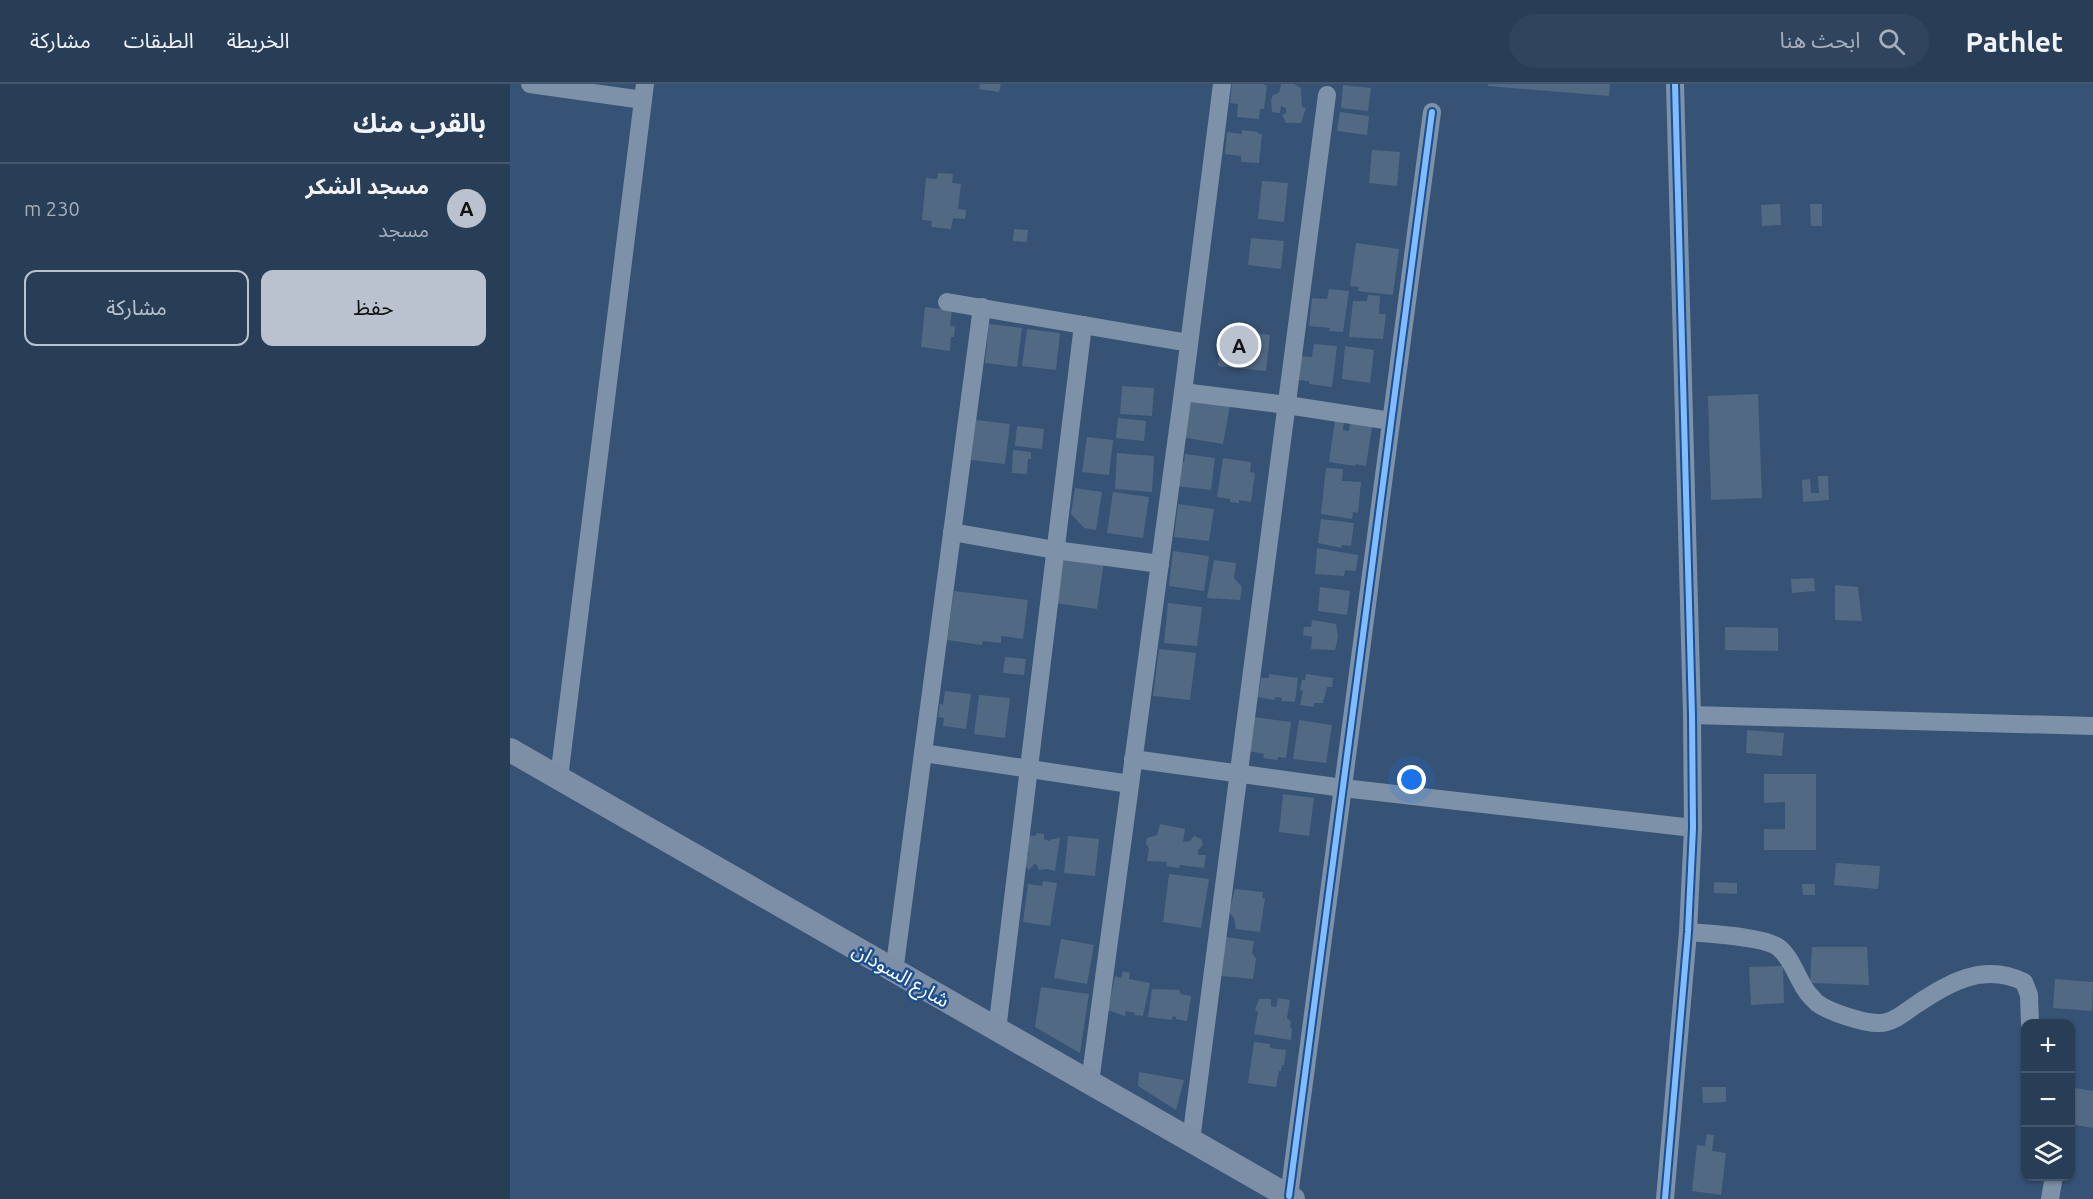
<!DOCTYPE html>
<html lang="ar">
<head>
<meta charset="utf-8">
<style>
	:root { --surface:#283e57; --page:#30455d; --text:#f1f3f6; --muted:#a5aeba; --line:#44576d; --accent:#b9c2ce }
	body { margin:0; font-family:Ubuntu,"Noto Sans Arabic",sans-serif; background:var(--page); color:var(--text); direction:rtl }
	.controls { position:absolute; right:18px; bottom:18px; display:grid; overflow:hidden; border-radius:12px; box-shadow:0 2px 4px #0004 }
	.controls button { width:54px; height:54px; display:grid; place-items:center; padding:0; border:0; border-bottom:2px solid var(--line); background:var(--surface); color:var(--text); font:30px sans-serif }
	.you { position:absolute; left:902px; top:696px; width:21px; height:21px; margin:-15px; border:4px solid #fff; border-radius:50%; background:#1a73e8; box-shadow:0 0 0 9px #1a73e833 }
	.badge { display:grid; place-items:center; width:39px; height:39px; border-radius:50%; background:var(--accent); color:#111; font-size:20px; font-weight:700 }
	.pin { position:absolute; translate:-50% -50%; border:3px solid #fff; box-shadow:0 2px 6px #0006 }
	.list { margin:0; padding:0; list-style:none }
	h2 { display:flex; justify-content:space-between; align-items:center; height:78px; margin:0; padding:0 24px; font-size:26px }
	h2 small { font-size:20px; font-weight:400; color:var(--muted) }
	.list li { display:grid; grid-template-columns:39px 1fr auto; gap:18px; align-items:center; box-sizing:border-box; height:90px; padding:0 24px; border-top:2px solid var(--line) }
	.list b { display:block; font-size:22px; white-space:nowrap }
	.list p { margin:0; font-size:20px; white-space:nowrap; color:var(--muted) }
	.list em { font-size:20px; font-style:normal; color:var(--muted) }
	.actions { display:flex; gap:12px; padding:18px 24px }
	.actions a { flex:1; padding:14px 0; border:2px solid var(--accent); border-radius:12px; text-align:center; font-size:21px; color:var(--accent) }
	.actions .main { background:var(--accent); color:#111 }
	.icon { flex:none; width:33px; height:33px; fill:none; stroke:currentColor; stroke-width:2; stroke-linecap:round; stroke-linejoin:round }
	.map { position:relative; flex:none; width:1583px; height:1115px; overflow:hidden; direction:ltr }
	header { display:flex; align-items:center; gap:36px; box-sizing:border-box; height:84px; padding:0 30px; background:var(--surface); border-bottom:2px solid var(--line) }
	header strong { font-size:28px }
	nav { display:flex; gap:33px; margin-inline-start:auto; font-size:21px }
	.search { width:420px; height:54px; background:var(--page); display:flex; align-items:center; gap:15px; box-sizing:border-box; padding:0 21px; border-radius:33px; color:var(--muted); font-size:22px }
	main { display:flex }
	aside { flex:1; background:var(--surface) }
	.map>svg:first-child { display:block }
</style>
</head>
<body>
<header>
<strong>Pathlet</strong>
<div class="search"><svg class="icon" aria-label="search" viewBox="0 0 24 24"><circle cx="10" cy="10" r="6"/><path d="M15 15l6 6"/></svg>ابحث هنا</div>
<nav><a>الخريطة</a><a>الطبقات</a><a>مشاركة</a></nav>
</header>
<main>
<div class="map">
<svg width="1583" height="1115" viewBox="0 0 1583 1115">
	<rect width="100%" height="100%" fill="#365274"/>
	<g fill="#526984">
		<polygon points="470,0 491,0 489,8 469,5"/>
		<polygon points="722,0 753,0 757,2 754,25 750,25 749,35 727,33 728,20 720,19"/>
		<polygon points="771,0 784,0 791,4 792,23 796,24 791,39 776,39 772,31 776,29 776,24 771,22 770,29 762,28 761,16 763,11 769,9"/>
		<polygon points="978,0 1100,0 1099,12 978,2"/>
		<polygon points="833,1 861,4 858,27 831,24"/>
		<polygon points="830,28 859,32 857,51 827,47"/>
		<polygon points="732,46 748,48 748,50 752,50 749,79 731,78 731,72 715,70 717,48 732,50"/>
		<polygon points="862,66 890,68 887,102 859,99"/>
		<polygon points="428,89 443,90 442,99 451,100 448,125 456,126 455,135 443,134 441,145 421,143 422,137 412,136 416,94 427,95"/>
		<polygon points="752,97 778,99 774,138 748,135"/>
		<polygon points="1270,120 1271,141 1252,142 1251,121"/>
		<polygon points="1300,120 1312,120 1312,142 1301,142"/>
		<polygon points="504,145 518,146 517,158 503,157"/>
		<polygon points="741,154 774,157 771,185 738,181"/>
		<polygon points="846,159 889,165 883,211 848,207 849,203 840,202"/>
		<polygon points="819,205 839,207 833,248 819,247 820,244 799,242 802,214 817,215"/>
		<polygon points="858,211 870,212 869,230 876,230 873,255 839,253 843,217 857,217"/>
		<polygon points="415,223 442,226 440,242 445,242 444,253 441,253 440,267 411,263"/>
		<polygon points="479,240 512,244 507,283 475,279"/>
		<polygon points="517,245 550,249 546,286 512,282"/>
		<polygon points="712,245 760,251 756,287 708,282"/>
		<polygon points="804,260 827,262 822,303 799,300 799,297 787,296 790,272 802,273"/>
		<polygon points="835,262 864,266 860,299 832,295"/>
		<polygon points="612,302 644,304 642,332 610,330"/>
		<polygon points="1248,310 1252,414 1201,416 1198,312"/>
		<polygon points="678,313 720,321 713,360 671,353"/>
		<polygon points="608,334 636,337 634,357 606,354"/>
		<polygon points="466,336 500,340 495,380 461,376"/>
		<polygon points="825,336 834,337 833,346 839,347 840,339 862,343 856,382 846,380 845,382 819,378"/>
		<polygon points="507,342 534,345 532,365 505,362"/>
		<polygon points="577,353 603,356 599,391 572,388"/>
		<polygon points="503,366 521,368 521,375 518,375 517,390 502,389"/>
		<polygon points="607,369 644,372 642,408 605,405"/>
		<polygon points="675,370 705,374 701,406 665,402 668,377 674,378"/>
		<polygon points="713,374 741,378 740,388 745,389 741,418 729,416 729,419 720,418 720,415 707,413"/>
		<polygon points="816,384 833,385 832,397 851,398 848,429 843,428 842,435 811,430"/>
		<polygon points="1308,392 1318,392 1319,416 1293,418 1292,396 1300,395 1301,409 1309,409"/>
		<polygon points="565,404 592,408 586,446 574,444 561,430"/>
		<polygon points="603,408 639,413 633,454 597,449"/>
		<polygon points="668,420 704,425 699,457 664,453"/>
		<polygon points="811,435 844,439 841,462 832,461 831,464 808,459"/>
		<polygon points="807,464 848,471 846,487 835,486 834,492 805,490"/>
		<polygon points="663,467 699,472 694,507 659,502"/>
		<polygon points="551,472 594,478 587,525 545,519"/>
		<polygon points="704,476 726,479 724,494 732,503 730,516 697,514"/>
		<polygon points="1304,494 1305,507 1282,509 1281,495"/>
		<polygon points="1325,501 1348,503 1352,537 1325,536"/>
		<polygon points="810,503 840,507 837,531 808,527"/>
		<polygon points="444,507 518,516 513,555 491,552 491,559 473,557 472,561 437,556"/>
		<polygon points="658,519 692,523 687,562 654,559"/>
		<polygon points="802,536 826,540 828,553 825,566 801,565 802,553 793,551 794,543 801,543"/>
		<polygon points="1215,543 1268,544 1268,567 1215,566"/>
		<polygon points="649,565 686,569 680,616 643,612"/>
		<polygon points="495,573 516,575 514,591 493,589"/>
		<polygon points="759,590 788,594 785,618 772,617 772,614 765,613 764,616 748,613 751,594 759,594"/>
		<polygon points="796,590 823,594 822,603 817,603 813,619 804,619 804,623 790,621 793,607 790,606 792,596 795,596"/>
		<polygon points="435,607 461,610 456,645 433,642 434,634 428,633 430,620 433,621"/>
		<polygon points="469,611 500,614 495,654 464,650"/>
		<polygon points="744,633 781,638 776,674 769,673 767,676 753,674 754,670 739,667"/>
		<polygon points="789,636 822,641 816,679 783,675"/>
		<polygon points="1237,646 1274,649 1272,672 1236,669"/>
		<polygon points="1254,690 1306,690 1306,766 1254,766 1254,745 1275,745 1275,718 1254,719"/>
		<polygon points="773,710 804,714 799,752 769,748"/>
		<polygon points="650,740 675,745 673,758 680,757 684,752 691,755 693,761 688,766 688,771 696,771 694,784 670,781 669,784 656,782 657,778 637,777 639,764 636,760 637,754 647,751"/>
		<polygon points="527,749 534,750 534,755 539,757 542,755 550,754 545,787 537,785 529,786 527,781 524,780 519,786 511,777 519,770 514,761 517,751 525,752"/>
		<polygon points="558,752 589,755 585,792 554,789"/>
		<polygon points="1326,779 1370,782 1368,805 1324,801"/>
		<polygon points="659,790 699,795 691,844 653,838"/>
		<polygon points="533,797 547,799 540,842 513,838 518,800 532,802"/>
		<polygon points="1204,798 1227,799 1227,810 1204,809"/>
		<polygon points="1292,800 1305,800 1305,811 1293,811"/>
		<polygon points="725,805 753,808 752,814 755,814 750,848 726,845 724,834 719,828"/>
		<polygon points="716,853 744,857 742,869 746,875 743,895 711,892"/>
		<polygon points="551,855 584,861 577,900 544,894"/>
		<polygon points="1302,863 1357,863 1359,901 1300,899"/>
		<polygon points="1273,882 1274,919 1241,921 1239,883"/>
		<polygon points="613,887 620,889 619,895 640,899 633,932 624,931 625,929 616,927 615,932 598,926 605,892 611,894"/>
		<polygon points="1545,895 1583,898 1582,927 1543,924"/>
		<polygon points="531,903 579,910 570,969 525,943"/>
		<polygon points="642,905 669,906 671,910 681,912 677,937 666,935 666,933 663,932 662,936 638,933"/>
		<polygon points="768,914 780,916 777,934 781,938 780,944 782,944 781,956 744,950 748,928 745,926 749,915 761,915 761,922 766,923"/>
		<polygon points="744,958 760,960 760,964 776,966 774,981 772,981 771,987 769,987 766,1003 738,999"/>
		<polygon points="629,988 674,996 666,1026 628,1002"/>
		<polygon points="1192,1003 1216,1003 1216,1018 1193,1019"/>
		<polygon points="1560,1003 1583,1007 1583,1044 1560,1040"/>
		<polygon points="1197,1050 1204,1051 1202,1067 1216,1069 1211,1111 1182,1107 1187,1061 1195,1062"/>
	</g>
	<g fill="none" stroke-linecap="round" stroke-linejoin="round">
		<g stroke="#7d92a8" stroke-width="18">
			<polyline points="20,0 133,16"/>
			<polyline points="437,218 679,259"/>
			<polyline points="673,308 777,321 881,337"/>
			<polyline points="442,448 545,466 650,480"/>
			<polyline points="1182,631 1583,642"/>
			<polyline points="413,669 620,700"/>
			<polyline points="623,675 833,704 1183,744"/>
			<polyline points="49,694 135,0"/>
			<path d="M 1178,848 C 1199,850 1252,852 1268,863 C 1281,873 1286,891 1295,905 C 1298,910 1303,915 1307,919 C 1319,928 1353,939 1368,939 C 1381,940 1394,929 1404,922 C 1438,899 1473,878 1514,898 L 1519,911 L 1520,940"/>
			<polyline points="384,888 472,223"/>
			<polyline points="487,946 573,241"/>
			<polyline points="580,998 673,308 712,0"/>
			<polyline points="681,1056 817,11"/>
			<polyline points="779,1112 922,28"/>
			<polyline points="1155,1115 1178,848 1183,744 1182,631 1165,0"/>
			<polyline points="1540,1115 1544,1092"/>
		</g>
		<polyline stroke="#7d8ea7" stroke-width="24" points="0,666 783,1115"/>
		<g stroke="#1b4f8f" stroke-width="10">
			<g id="cycleway">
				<polyline points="779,1112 922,28"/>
				<polyline points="1155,1115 1178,848 1183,744 1182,631 1165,0"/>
			</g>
		</g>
		<use href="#cycleway" stroke="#80bcff" stroke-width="6"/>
	</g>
	<g text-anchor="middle" stroke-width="5" stroke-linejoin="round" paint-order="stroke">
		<g font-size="20" fill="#fff" stroke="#1b4f8f">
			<text transform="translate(391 891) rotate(30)" y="7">شارع السودان</text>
		</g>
	</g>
</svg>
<div class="controls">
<button>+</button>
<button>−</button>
<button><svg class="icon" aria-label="layers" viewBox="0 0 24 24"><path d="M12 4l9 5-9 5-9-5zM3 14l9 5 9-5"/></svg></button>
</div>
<div class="you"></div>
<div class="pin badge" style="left:729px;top:261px">A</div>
</div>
<aside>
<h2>بالقرب منك<small></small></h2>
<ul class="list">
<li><span class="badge">A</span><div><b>مسجد الشكر</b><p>مسجد</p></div><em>230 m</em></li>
</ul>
<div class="actions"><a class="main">حفظ</a><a>مشاركة</a></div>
</aside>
</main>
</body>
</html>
